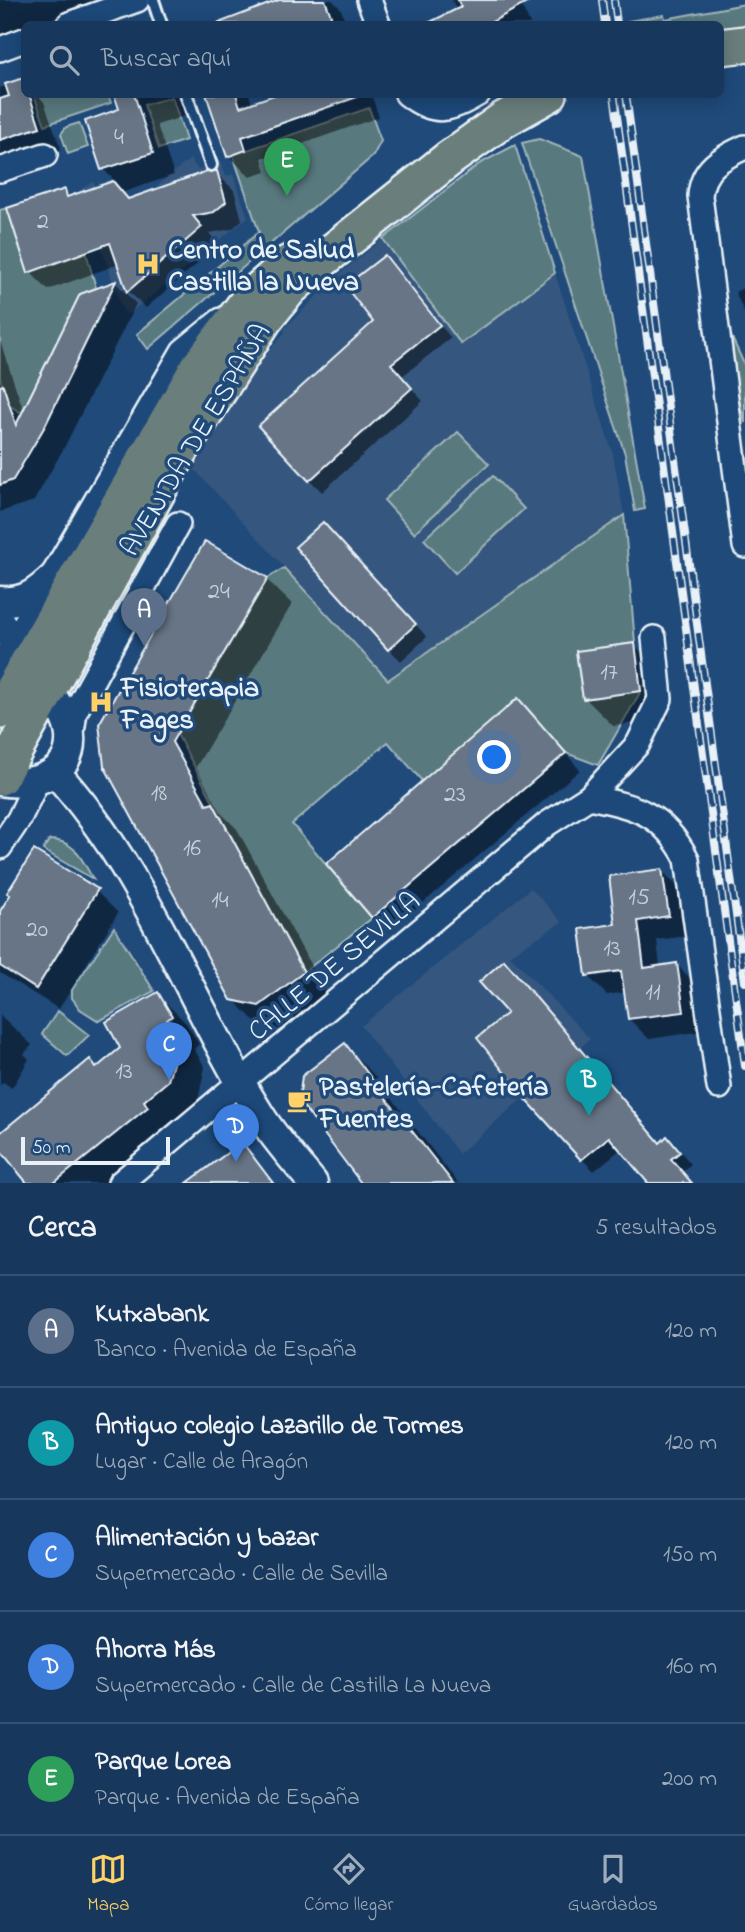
<!DOCTYPE html>
<html lang="es">
<head>
<meta charset="utf-8">
<style>
	:root { --surface:#17385c; --page:#244365; --text:#f1f3f6; --muted:#9eacbb; --line:#365272; --accent:#ffd166 }
	body { margin:0; font-family:"Indie Flower",sans-serif; background:var(--page); color:var(--text) }
	.scale { position:absolute; left:21px; bottom:18px; width:149px; box-sizing:border-box; padding-left:7px; border:4px solid #e8f1f8; border-top:0; font-size:19px; line-height:24px; white-space:nowrap; color:#e8f1f8; -webkit-text-stroke:5px #1f4a7a; paint-order:stroke }
	.you { position:absolute; left:495px; top:758px; width:24px; height:24px; margin:-18px; border:5px solid #fff; border-radius:50%; background:#1a73e8; box-shadow:0 0 0 10px #1a73e833 }
	.badge { display:grid; place-items:center; width:46px; height:46px; border-radius:50%; background:var(--accent); color:#fff; font-size:23px; font-weight:700 }
	.pin { position:absolute; translate:-50% -58px; filter:drop-shadow(0 2px 4px #0008) }
	.pin::after { content:''; position:absolute; top:37px; width:24px; height:21px; background:inherit; clip-path:polygon(0 0,100% 0,50% 100%) }
	.list { margin:0; padding:0; list-style:none }
	h2 { display:flex; justify-content:space-between; align-items:center; height:91px; margin:0; padding:0 28px; font-size:30px }
	h2 small { font-size:23px; font-weight:400; color:var(--muted) }
	.list li { display:grid; grid-template-columns:46px 1fr auto; gap:21px; align-items:center; box-sizing:border-box; height:112px; padding:0 28px; border-top:2px solid var(--line) }
	.list b { display:block; font-size:26px; white-space:nowrap }
	.list p { margin:0; font-size:23px; white-space:nowrap; color:var(--muted) }
	.list em { font-size:23px; font-style:normal; color:var(--muted) }
	.icon { flex:none; width:38px; height:38px; fill:none; stroke:currentColor; stroke-width:2; stroke-linecap:round; stroke-linejoin:round }
	.map { position:relative; flex:none; width:745px; height:1183px; overflow:hidden }
	.search { position:absolute; background:var(--surface); box-shadow:0 4px 18px #0003; left:21px; right:21px; top:21px; height:77px; display:flex; align-items:center; gap:18px; box-sizing:border-box; padding:0 24px; border-radius:10px; color:var(--muted); font-size:26px }
	.sheet { height:651px; background:var(--surface) }
	nav { display:flex; justify-content:space-around; align-items:center; box-sizing:border-box; height:98px; border-top:2px solid var(--line); background:var(--surface); font-size:19px; color:var(--muted) }
	nav a { display:grid; justify-items:center; gap:4px }
	nav .on { color:var(--accent) }
	.map>svg:first-child { display:block }
</style>
</head>
<body>
<div class="map">
<svg width="745" height="1183" viewBox="0 0 745 1183">
	<rect width="100%" height="100%" fill="#1f4a7a"/>
	<filter id="ink" filterUnits="userSpaceOnUse"><feTurbulence type="fractalNoise" baseFrequency=".0143" numOctaves="2"/><feDisplacementMap in="SourceGraphic" scale="14" xChannelSelector="R" yChannelSelector="G"/><feConvolveMatrix kernelMatrix="1 2 1 2 8 2 1 2 1" color-interpolation-filters="sRGB"/></filter>
	<g filter="url(#ink)">
		<g fill="#35577e">
			<polygon points="190,159 198,170 221,162 226,176 233,174 248,217 129,314 123,311 81,189 93,182 97,187 113,181 125,195 125,200 152,190"/>
			<polygon points="383,239 461,344 555,273 613,454 624,515 388,680 194,469 252,372 285,332 283,330 337,276"/>
			<polygon points="531,888 562,922 510,955 590,1039 459,1154 361,1026"/>
		</g>
		<g fill="#58797e" stroke="#a0b5bb" stroke-width="2">
			<polygon points="745,4 745,28 721,33 720,24 629,24 628,21 664,15 665,19"/>
			<polygon points="34,95 108,95 111,103 45,125"/>
			<polygon points="172,97 186,140 159,149 144,105"/>
			<polygon points="369,108 381,141 373,156 148,349 137,334 259,232 233,155"/>
			<polygon points="79,123 88,147 68,154 61,134 66,127"/>
			<polygon points="539,139 583,156 645,509 635,511 625,454 522,143"/>
			<polygon points="515,145 555,273 461,344 383,239 479,164"/>
			<polygon points="7,208 28,273 86,252 96,288 80,294 22,413 9,405 0,378 0,210"/>
			<polygon points="727,327 745,366 745,423 720,329"/>
			<polygon points="458,432 489,464 414,533 384,500"/>
			<polygon points="493,476 524,509 455,573 424,539"/>
			<polygon points="624,515 635,643 576,651 583,699 641,691 598,765 566,753 422,781 388,742 292,824 372,918 304,972 177,734 268,578 284,568 388,680"/>
			<path d="M 49,840 C 75,840 81,858 93,879 L 43,850 Z"/>
			<polygon points="114,927 154,991 99,1021 80,1009 72,998 72,990"/>
			<polygon points="58,1011 89,1035 67,1056 42,1034"/>
		</g>
		<g fill="#0007">
			<polygon points="0,0 107,0 36,24 24,24 24,29 0,37"/>
			<polygon points="284,0 332,0 341,9 346,24 214,24"/>
			<polygon points="452,0 519,0 530,24 453,24 448,15 457,11"/>
			<polygon points="22,80 24,94 37,94 44,102 61,149 12,166 0,154 0,88"/>
			<polygon points="116,94 185,94 191,114 157,125 174,175 121,193 129,200 216,173 234,190 242,220 232,229 209,233 219,245 146,308 128,291 119,264 48,290 30,272 64,191 71,198 116,182 103,169 121,110"/>
			<polygon points="207,94 249,94 252,105 282,94 371,94 379,117 262,158 266,172 250,177 229,156"/>
			<polygon points="384,257 451,338 401,377 423,401 322,492 310,480 375,322"/>
			<polygon points="116,283 136,304 65,446 34,501 0,512 0,341 24,412 81,295"/>
			<polygon points="745,287 745,314 735,292"/>
			<polygon points="335,537 427,637 401,661 389,649"/>
			<polygon points="206,544 267,580 292,604 196,767 222,814 237,829 328,997 285,1030 258,1025 233,999 105,766"/>
			<polygon points="634,645 662,673 669,718 613,726 585,698"/>
			<polygon points="534,716 580,770 389,932 374,916"/>
			<polygon points="662,871 682,891 688,936 657,940 660,967 677,965 697,985 703,1031 649,1039 629,1019 626,992 607,995 587,975 617,925"/>
			<polygon points="96,891 118,913 59,1009 0,973 0,912 12,896"/>
			<polygon points="504,962 661,1144 667,1139 679,1150 691,1164 682,1172 691,1183 650,1183 621,1149 594,1171 582,1159 509,1014"/>
			<polygon points="158,995 186,1023 199,1044 194,1049 205,1067 196,1109 117,1183 29,1183 0,1147 0,1136 90,1062 97,1069 122,1048"/>
			<polygon points="0,1015 32,1045 24,1054 29,1059 12,1088 3,1082 0,1086"/>
			<polygon points="345,1045 373,1074 458,1183 365,1183"/>
			<polygon points="242,1144 274,1183 190,1183"/>
		</g>
		<g fill="#677586" stroke="#e8f1f8" stroke-width="2">
			<polygon points="279,0 325,0 334,24 216,24"/>
			<polygon points="458,0 532,0 488,24 426,24 461,7"/>
			<polygon points="23,78 24,94 29,94 40,127 0,140 0,99 9,96 5,84"/>
			<polygon points="114,94 134,94 153,153 101,170 85,121 119,109"/>
			<polygon points="206,94 236,94 240,107 277,94 357,97 242,137 246,150 227,157"/>
			<polygon points="207,171 217,171 226,202 214,212 193,216 202,227 127,292 110,243 28,273 7,208 65,189 67,197 113,181 128,199"/>
			<polygon points="385,255 440,325 391,364 412,388 309,481 258,426 373,322 345,286"/>
			<polygon points="116,281 45,426 13,480 0,485 0,386 3,385 16,425 80,294"/>
			<polygon points="323,522 416,624 388,650 295,547"/>
			<polygon points="205,541 268,578 172,742 207,805 213,803 304,972 259,1006 231,1000 104,766 99,724"/>
			<polygon points="635,643 641,691 583,699 576,651"/>
			<polygon points="518,698 566,753 372,918 326,864"/>
			<polygon points="34,850 98,889 36,989 0,966 0,911 10,895 7,893"/>
			<polygon points="662,869 669,916 638,921 644,968 677,963 684,1012 628,1019 621,971 586,976 580,929 615,924 609,876"/>
			<polygon points="504,960 660,1143 667,1136 680,1152 671,1159 692,1183 648,1183 609,1137 581,1160 523,1096 477,1038 507,1013 479,982"/>
			<polygon points="158,992 172,1016 167,1020 178,1039 174,1040 174,1060 168,1081 144,1101 148,1107 54,1183 27,1183 0,1150 0,1133 90,1059 96,1068 120,1048 106,1022"/>
			<polygon points="345,1043 389,1102 453,1183 361,1183 333,1146 299,1101 302,1076"/>
			<polygon points="242,1142 273,1183 187,1183"/>
		</g>
		<g fill="none" stroke-linecap="round" stroke-linejoin="round">
			<g stroke="#e8f1f8" stroke-width="16">
				<g id="service">
					<polyline points="153,0 161,24"/>
					<polyline points="186,94 211,165"/>
				</g>
			</g>
			<g stroke="#e8f1f8" stroke-width="28">
				<g id="minor">
					<polyline points="369,0 378,24"/>
					<polyline points="69,24 137,0"/>
					<polyline points="0,49 24,40"/>
					<path d="M 407,94 C 435,116 449,111 478,94"/>
					<path d="M 745,147 C 721,158 702,168 700,196 L 745,546"/>
					<polyline points="0,170 45,155"/>
					<polyline points="7,654 183,351 221,320"/>
					<polyline points="71,739 75,712 178,524"/>
					<path d="M 589,797 C 637,807 663,813 687,859 L 719,1087"/>
					<polyline points="0,847 19,819 37,781"/>
					<polyline points="120,1183 547,824 589,797 638,744 660,699 654,638"/>
				</g>
			</g>
			<g stroke="#e8f1f8" stroke-width="33">
				<g id="tertiary">
					<path d="M 0,601 C 25,603 38,592 55,576"/>
					<polyline points="0,622 14,643 22,673"/>
					<path d="M 0,672 C 31,665 68,707 70,736 C 73,776 31,787 0,781"/>
					<path d="M 55,772 C 146,871 189,1002 260,1115 C 275,1139 295,1161 313,1183"/>
				</g>
			</g>
			<g stroke="#e8f1f8" stroke-width="40">
				<g id="primary">
					<polyline points="720,47 745,44"/>
					<polyline points="0,711 199,366 251,297 289,263"/>
					<polyline points="0,777 177,456 264,320 290,288 322,260 450,158 503,120 549,94"/>
				</g>
			</g>
			<use href="#service" stroke="#1f4a7a" stroke-width="10"/>
			<use href="#minor" stroke="#1f4a7a" stroke-width="23"/>
			<use href="#tertiary" stroke="#1f4a7a" stroke-width="28"/>
			<use href="#primary" stroke="#6b7f7c" stroke-width="35"/>
			<g stroke="#e8f1f8" stroke-width="8">
				<g id="rail">
					<polyline points="602,0 605,24"/>
					<polyline points="614,0 617,24"/>
					<polyline points="614,94 745,1066"/>
					<polyline points="626,94 745,982"/>
				</g>
			</g>
			<use href="#rail" stroke="#1f4a7a" stroke-width="5" stroke-dasharray="16" stroke-linecap="butt"/>
		</g>
	</g>
	<defs>
		<g id="hospital-bare" transform="scale(1.89)"><path d="M-5-5h3v3.5h4V-5h3V5h-3V1.5h-4V5h-3Z" fill="#ffd166" stroke="#1f4a7a" stroke-width="2.5" paint-order="stroke"/></g>
		<g id="cafe-bare" transform="scale(1.89)"><path d="M-5.5-4.5H6V0H3Q3 3.5 0 3.5H-2.5Q-5.5 3.5-5.5 0ZM3-3.2v2h1.7v-2ZM-6 4.5H4V6H-6Z" fill="#ffd166" stroke="#1f4a7a" stroke-width="2.5" paint-order="stroke"/></g>
	</defs>
	<g fill-rule="evenodd">
		<use href="#hospital-bare" x="148" y="264"/>
		<use href="#hospital-bare" x="101" y="702"/>
		<use href="#cafe-bare" x="299" y="1101"/>
	</g>
	<g text-anchor="middle" stroke-width="7" stroke-linejoin="round" paint-order="stroke">
		<g font-size="24" fill="#c8d2dc">
			<text x="119" y="144">4</text>
			<text x="43" y="228">2</text>
			<text x="219" y="598">24</text>
			<text x="609" y="679">17</text>
			<text x="159" y="800">18</text>
			<text x="455" y="801">23</text>
			<text x="192" y="855">16</text>
			<text x="639" y="904">15</text>
			<text x="220" y="907">14</text>
			<text x="37" y="936">20</text>
			<text x="612" y="955">13</text>
			<text x="653" y="999">11</text>
			<text x="124" y="1078">13</text>
		</g>
		<g font-size="28" font-weight="bold" fill="#e8f1f8" stroke="#1f4a7a" text-anchor="start">
			<text x="168" y="258">Centro de Salud<tspan x="168" dy="32">Castilla la Nueva</tspan></text>
			<text x="121" y="696">Fisioterapia<tspan x="121" dy="32">Fages</tspan></text>
			<text x="319" y="1095">Pastelería-Cafetería<tspan x="319" dy="32">Fuentes</tspan></text>
		</g>
		<g font-size="28" fill="#e8f1f8" stroke="#1f4a7a">
			<text transform="translate(194 439) rotate(-59)" y="10">AVENIDA DE ESPAÑA</text>
			<text transform="translate(333 965) rotate(-40)" y="10">CALLE DE SEVILLA</text>
		</g>
	</g>
</svg>
<div class="scale">50 m</div>
<div class="you"></div>
<div class="pin badge" style="left:144px;top:646px;background:#5c6f8a">A</div>
<div class="pin badge" style="left:589px;top:1116px;background:#0f9aa8">B</div>
<div class="pin badge" style="left:169px;top:1080px;background:#3f7fe0">C</div>
<div class="pin badge" style="left:236px;top:1162px;background:#3f7fe0">D</div>
<div class="pin badge" style="left:287px;top:196px;background:#2e9e5b">E</div>
<div class="search"><svg class="icon" aria-label="search" viewBox="0 0 24 24"><circle cx="10" cy="10" r="6"/><path d="M15 15l6 6"/></svg>Buscar aquí</div>
</div>
<section class="sheet">
<h2>Cerca<small>5 resultados</small></h2>
<ul class="list">
<li><span class="badge" style="background:#5c6f8a">A</span><div><b>Kutxabank</b><p>Banco · Avenida de España</p></div><em>120 m</em></li>
<li><span class="badge" style="background:#0f9aa8">B</span><div><b>Antiguo colegio Lazarillo de Tormes</b><p>Lugar · Calle de Aragón</p></div><em>120 m</em></li>
<li><span class="badge" style="background:#3f7fe0">C</span><div><b>Alimentación y bazar</b><p>Supermercado · Calle de Sevilla</p></div><em>150 m</em></li>
<li><span class="badge" style="background:#3f7fe0">D</span><div><b>Ahorra Más</b><p>Supermercado · Calle de Castilla La Nueva</p></div><em>160 m</em></li>
<li><span class="badge" style="background:#2e9e5b">E</span><div><b>Parque Lorea</b><p>Parque · Avenida de España</p></div><em>200 m</em></li>
</ul>
</section>
<nav>
<a class="on"><svg class="icon" aria-label="map" viewBox="0 0 24 24"><path d="M3 6l6-2 6 2 6-2v14l-6 2-6-2-6 2zM9 4v14M15 6v14"/></svg>Mapa</a>
<a><svg class="icon" aria-label="directions" viewBox="0 0 24 24"><path d="M12 3l9 9-9 9-9-9zM9 14v-3h6M13 9l2 2-2 2"/></svg>Cómo llegar</a>
<a><svg class="icon" aria-label="saved" viewBox="0 0 24 24"><path d="M7 4h10v16l-5-4-5 4z"/></svg>Guardados</a>
</nav>
</body>
</html>
